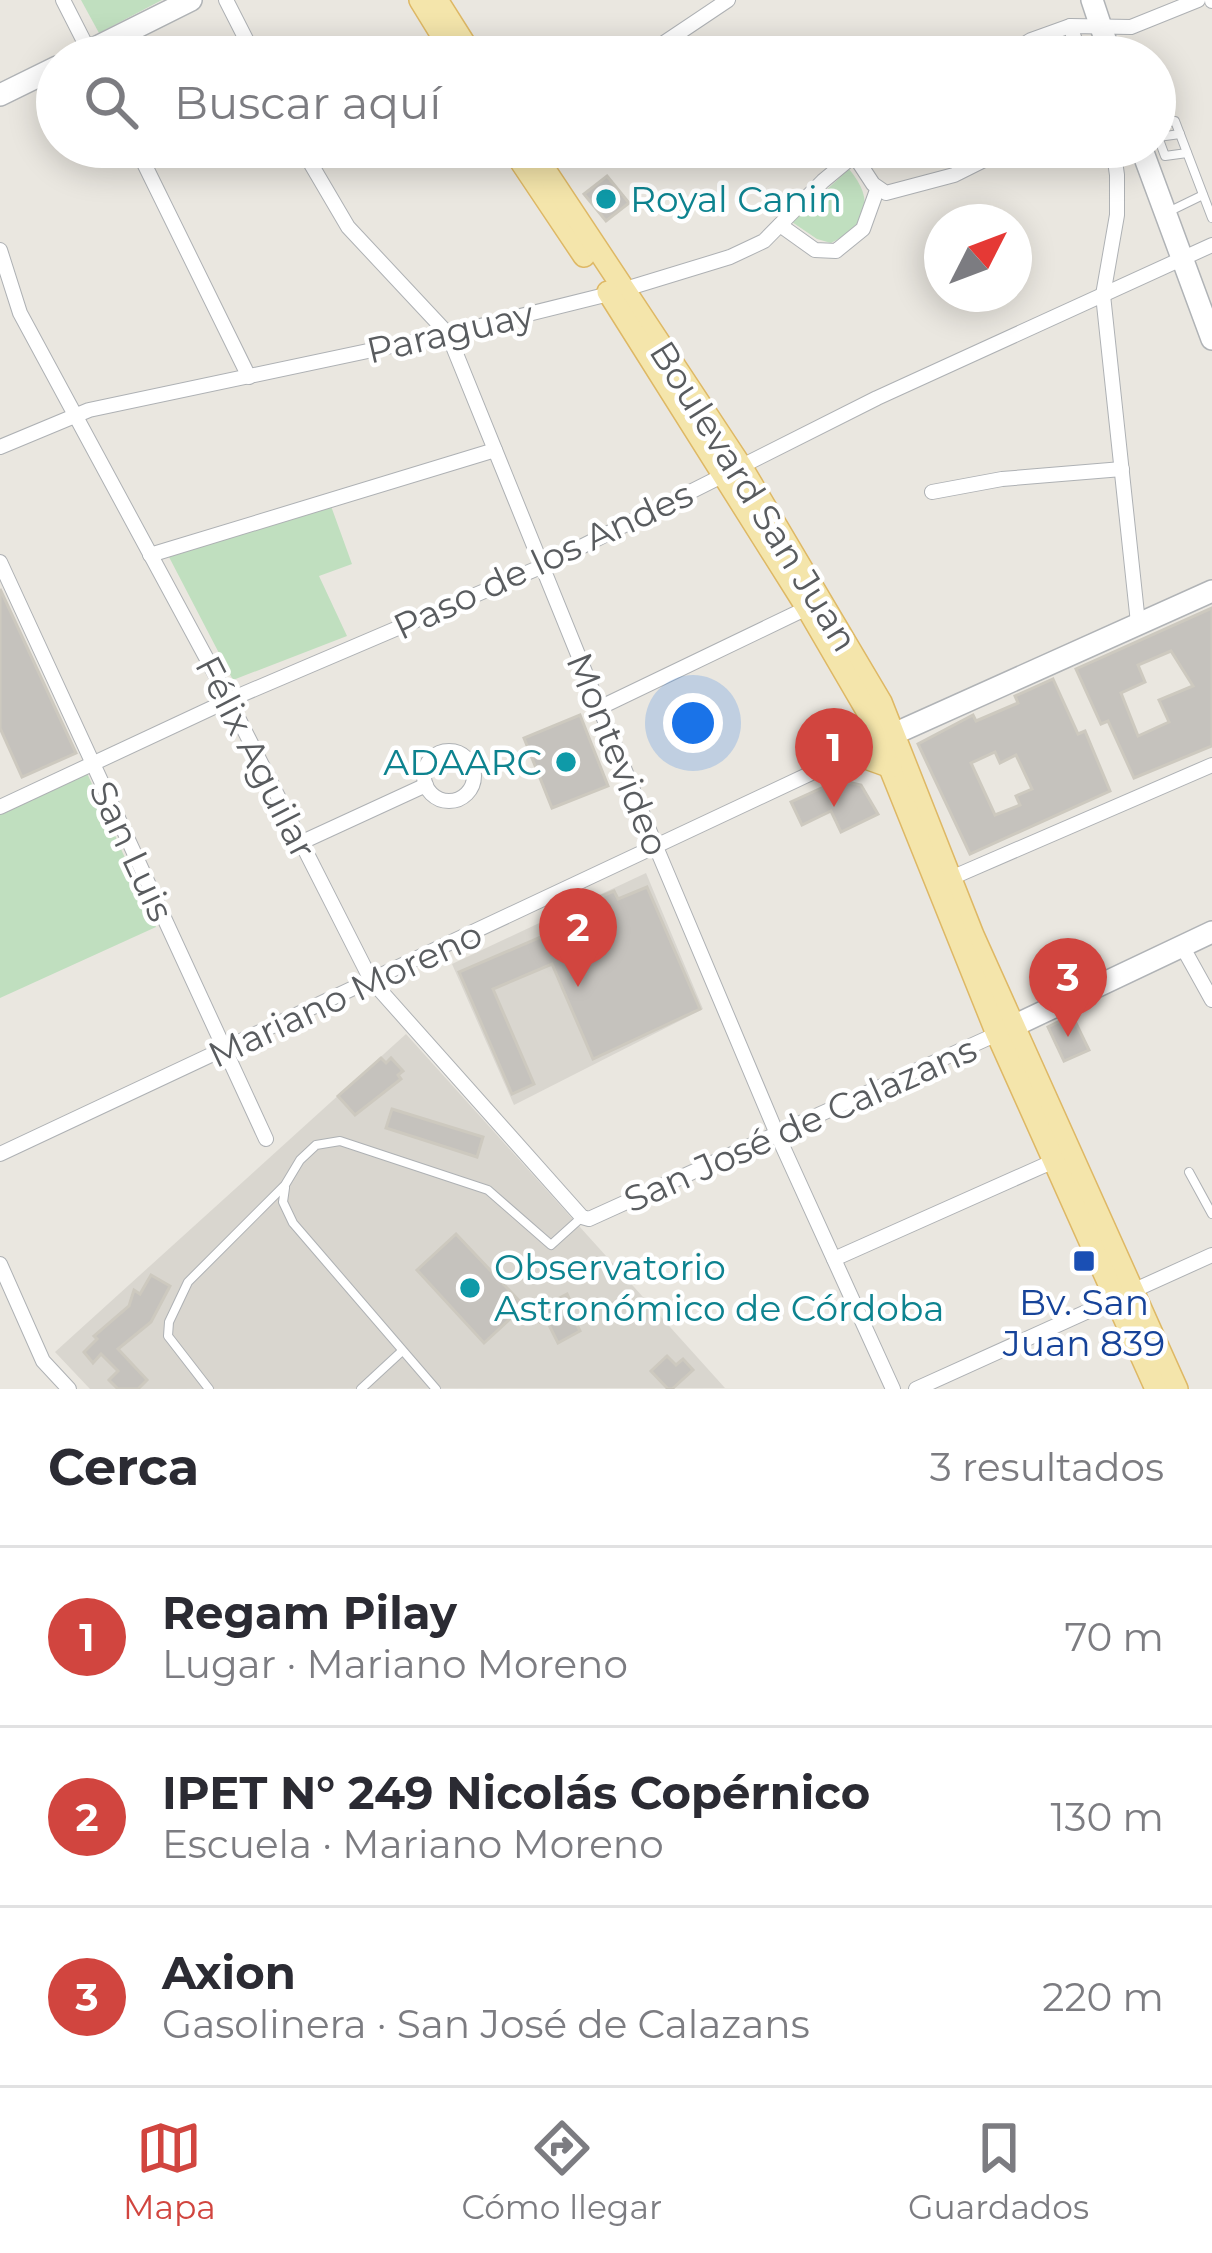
<!DOCTYPE html>
<html lang="es">
<head>
<meta charset="utf-8">
<style>
	:root { --surface:#fff; --page:#f7f7f7; --text:#2b2b33; --muted:#7c7c81; --line:#e1e1e2; --accent:#d1453f }
	body { margin:0; font-family:Montserrat,sans-serif; background:var(--page); color:var(--text) }
	.compass { position:absolute; left:924px; top:204px; width:108px; height:108px; border-radius:50%; background:var(--surface); box-shadow:0 6px 30px #0003; rotate:48deg }
	.you { position:absolute; left:693px; top:723px; width:42px; height:42px; margin:-30px; border:9px solid #fff; border-radius:50%; background:#1a73e8; box-shadow:0 0 0 18px #1a73e833 }
	.badge { display:grid; place-items:center; width:78px; height:78px; border-radius:50%; background:var(--accent); color:#fff; font-size:39px; font-weight:700 }
	.pin { position:absolute; translate:-50% -99px; filter:drop-shadow(0 3px 6px #0008) }
	.pin::after { content:''; position:absolute; top:63px; width:42px; height:36px; background:inherit; clip-path:polygon(0 0,100% 0,50% 100%) }
	.list { margin:0; padding:0; list-style:none }
	h2 { display:flex; justify-content:space-between; align-items:center; height:156px; margin:0; padding:0 48px; font-size:51px }
	h2 small { font-size:39px; font-weight:400; color:var(--muted) }
	.list li { display:grid; grid-template-columns:78px 1fr auto; gap:36px; align-items:center; box-sizing:border-box; height:180px; padding:0 48px; border-top:3px solid var(--line) }
	.list b { display:block; font-size:45px; white-space:nowrap }
	.list p { margin:0; font-size:39px; white-space:nowrap; color:var(--muted) }
	.list em { font-size:39px; font-style:normal; color:var(--muted) }
	.icon { flex:none; width:66px; height:66px; fill:none; stroke:currentColor; stroke-width:2; stroke-linecap:round; stroke-linejoin:round }
	.map { position:relative; flex:none; width:1212px; height:1389px; overflow:hidden }
	.search { position:absolute; background:var(--surface); box-shadow:0 6px 30px #0003; left:36px; right:36px; top:36px; height:132px; display:flex; align-items:center; gap:30px; box-sizing:border-box; padding:0 42px; border-radius:66px; color:var(--muted); font-size:45px }
	.sheet { height:696px; background:var(--surface) }
	nav { display:flex; justify-content:space-around; align-items:center; box-sizing:border-box; height:168px; border-top:3px solid var(--line); background:var(--surface); font-size:33px; color:var(--muted) }
	nav a { display:grid; justify-items:center; gap:6px }
	nav .on { color:var(--accent) }
	.map>svg:first-child { display:block }
</style>
</head>
<body>
<div class="map">
<svg width="1212" height="1389" viewBox="0 0 1212 1389">
	<rect width="100%" height="100%" fill="#eae7e0"/>
	<g fill="#d9d6cf">
		<polygon points="646,873 703,1009 514,1105 452,964"/>
		<polygon points="406,1034 725,1388 90,1389 55,1352"/>
	</g>
	<g fill="#c0dfbf">
		<polygon points="81,0 162,0 99,33"/>
		<path d="M 849,169 C 876,201 867,225 831,243 L 817,239 L 792,222 Z"/>
		<polygon points="331,506 352,564 319,576 347,636 233,680 169,557"/>
		<polygon points="87,773 156,927 0,998 0,813"/>
	</g>
	<g fill="#c5c2bd" stroke="#cdc9bf" stroke-width="3" fill-rule="evenodd">
		<polygon points="607,176 629,203 606,221 584,194"/>
		<polygon points="0,589 76,753 22,777 0,728"/>
		<path d="M 1212,608 L 1212,746 L 1134,778 L 1108,721 L 1101,724 L 1076,669 ZM 1171,651 L 1193,686 L 1159,700 L 1169,722 L 1138,736 L 1121,693 L 1145,682 L 1138,665 Z"/>
		<path d="M 1053,679 L 1078,734 L 1085,731 L 1110,791 L 970,854 L 918,744 L 973,715 L 976,721 L 1018,703 L 1015,696 ZM 995,752 L 1000,763 L 1016,755 L 1032,789 L 1016,796 L 1020,805 L 995,815 L 971,763 Z"/>
		<polygon points="580,715 608,786 552,808 524,738"/>
		<polygon points="839,780 861,785 878,814 841,832 831,811 802,825 791,802"/>
		<polygon points="647,887 700,1009 593,1059 552,964 493,989 534,1084 512,1094 459,972 562,928 556,915 614,891 618,899"/>
		<polygon points="1072,1015 1089,1050 1064,1061 1048,1027"/>
		<polygon points="381,1058 386,1063 391,1058 403,1071 398,1075 401,1079 355,1115 338,1096"/>
		<polygon points="392,1109 483,1137 477,1157 386,1128"/>
		<polygon points="456,1234 524,1306 484,1343 417,1270"/>
		<polygon points="151,1275 170,1286 151,1322 118,1349 147,1380 138,1389 118,1389 109,1380 118,1371 101,1354 93,1363 84,1352 97,1339 94,1336 129,1306 134,1290 140,1294"/>
		<polygon points="567,1294 573,1307 569,1309 580,1331 558,1343 546,1319 540,1322 535,1311"/>
		<polygon points="667,1356 676,1365 683,1359 693,1370 672,1389 668,1389 651,1371"/>
	</g>
	<g fill="none" stroke-linecap="round" stroke-linejoin="round">
		<g stroke="#aeb1b4" stroke-width="10">
			<g id="lane">
				<polyline points="1155,124 1175,121 1212,218"/>
				<polyline points="1155,130 1158,137 1180,134"/>
				<polyline points="1158,137 1165,156 1187,153"/>
				<polyline points="1166,213 1203,195"/>
				<polyline points="1189,1172 1212,1214"/>
				<polyline points="285,1188 283,1202 293,1223 436,1389"/>
				<polyline points="209,1389 168,1336 169,1322 188,1282 285,1185 300,1160 316,1145 340,1141 488,1190 551,1245 582,1217"/>
				<polyline points="361,1389 401,1352"/>
			</g>
		</g>
		<g stroke="#aeb1b4" stroke-width="16">
			<g id="street">
				<polyline points="63,0 92,57"/>
				<polyline points="226,0 255,57"/>
				<polyline points="1212,0 1212,1"/>
				<polyline points="1070,26 1081,57"/>
				<polyline points="643,57 728,0"/>
				<polyline points="1003,57 1031,40 1070,26 1131,27 1198,0"/>
				<polyline points="136,147 249,377"/>
				<polyline points="301,147 348,227 448,334 656,847 777,1134 893,1389"/>
				<polyline points="1113,147 1117,175 1117,215 1103,295 1138,623"/>
				<polyline points="854,155 873,184 886,193 954,175 1010,147"/>
				<polyline points="780,225 815,250 836,251 863,229 877,190"/>
				<polyline points="0,250 20,313 229,700 371,980 582,1217 589,1219 997,1034"/>
				<polyline points="0,447 89,410 448,334 609,294 730,257 764,241 823,181 864,147"/>
				<polyline points="932,492 1002,479 1122,469"/>
				<polyline points="150,555 495,450"/>
				<polyline points="0,562 266,1139"/>
				<polyline points="599,708 807,608"/>
				<circle cx="449" cy="776" r="25"/>
				<polyline points="0,807 229,700 543,566 877,398 1212,245"/>
				<polyline points="300,843 426,785"/>
				<polyline points="951,878 1212,765"/>
				<polyline points="1182,946 1212,1000"/>
				<polyline points="0,1154 886,738"/>
				<polyline points="834,1259 1054,1161"/>
				<polyline points="0,1264 43,1361 69,1389"/>
				<polyline points="916,1389 1212,1255"/>
			</g>
		</g>
		<g stroke="#b0b3b6" stroke-width="24">
			<g id="secondary">
				<polyline points="1092,0 1111,57"/>
				<polyline points="77,57 191,0"/>
				<polyline points="0,95 57,67"/>
				<polyline points="1141,147 1212,339"/>
				<polyline points="896,733 1212,591"/>
				<polyline points="1001,1032 1212,932"/>
			</g>
		</g>
		<g stroke="#deb865" stroke-width="24">
			<g id="primary">
				<polyline points="420,0 455,57"/>
				<polyline points="437,0 473,57"/>
				<polyline points="511,147 584,256"/>
				<polyline points="530,147 741,466 881,702 973,935 1177,1389"/>
				<polyline points="608,292 807,608 867,711 997,1034 1156,1389"/>
				<polyline points="852,753 891,767"/>
			</g>
		</g>
		<use href="#lane" stroke="#fff" stroke-width="8"/>
		<use href="#street" stroke="#fff" stroke-width="14"/>
		<use href="#secondary" stroke="#fff" stroke-width="21"/>
		<use href="#primary" stroke="#f4e5ab" stroke-width="21"/>
	</g>
	<g fill="#0f9aa8" stroke="#fff" stroke-width="4.5">
		<circle cx="606" cy="199" r="12"/>
		<circle cx="566" cy="762" r="12"/>
		<circle cx="470" cy="1288" r="12"/>
	</g>
	<rect fill="#1a4fb4" stroke="#fff" stroke-width="4.5" x="1072" y="1249" width="24" height="24" rx="6"/>
	<g text-anchor="middle" stroke-width="9" stroke-linejoin="round" paint-order="stroke">
		<g font-size="36" fill="#0d838f" stroke="#fff" text-anchor="start">
			<text x="630" y="212">Royal Canin</text>
			<text x="542" y="775" text-anchor="end">ADAARC</text>
			<text x="494" y="1280">Observatorio<tspan x="494" dy="41">Astronómico de Córdoba</tspan></text>
		</g>
		<g font-size="36" fill="#595c5f" stroke="#fff">
			<text transform="translate(450 332) rotate(-13)" y="13">Paraguay</text>
			<text transform="translate(754 496) rotate(58)" y="13">Boulevard San Juan</text>
			<text transform="translate(543 560) rotate(-25)" y="13">Paso de los Andes</text>
			<text transform="translate(618 754) rotate(68)" y="13">Montevideo</text>
			<text transform="translate(256 757) rotate(63)" y="13">Félix Aguilar</text>
			<text transform="translate(132 851) rotate(65)" y="13">San Luis</text>
			<text transform="translate(345 994) rotate(-25)" y="13">Mariano Moreno</text>
			<text transform="translate(800 1124) rotate(-24)" y="13">San José de Calazans</text>
		</g>
		<g font-size="36" fill="#164399" stroke="#fff">
			<text x="1084" y="1315">Bv. San<tspan x="1084" dy="41">Juan 839</tspan></text>
		</g>
	</g>
</svg>
<svg class="compass" viewBox="-18 -18 36 36"><path d="M0-13l5 13h-10z" fill="#e53935"/><path d="M0 13l5-13h-10z" fill="#7c7c81"/></svg>
<div class="you"></div>
<div class="pin badge" style="left:834px;top:807px">1</div>
<div class="pin badge" style="left:578px;top:987px">2</div>
<div class="pin badge" style="left:1068px;top:1037px">3</div>
<div class="search"><svg class="icon" aria-label="search" viewBox="0 0 24 24"><circle cx="10" cy="10" r="6"/><path d="M15 15l6 6"/></svg>Buscar aquí</div>
</div>
<section class="sheet">
<h2>Cerca<small>3 resultados</small></h2>
<ul class="list">
<li><span class="badge">1</span><div><b>Regam Pilay</b><p>Lugar · Mariano Moreno</p></div><em>70 m</em></li>
<li><span class="badge">2</span><div><b>IPET N° 249 Nicolás Copérnico</b><p>Escuela · Mariano Moreno</p></div><em>130 m</em></li>
<li><span class="badge">3</span><div><b>Axion</b><p>Gasolinera · San José de Calazans</p></div><em>220 m</em></li>
</ul>
</section>
<nav>
<a class="on"><svg class="icon" aria-label="map" viewBox="0 0 24 24"><path d="M3 6l6-2 6 2 6-2v14l-6 2-6-2-6 2zM9 4v14M15 6v14"/></svg>Mapa</a>
<a><svg class="icon" aria-label="directions" viewBox="0 0 24 24"><path d="M12 3l9 9-9 9-9-9zM9 14v-3h6M13 9l2 2-2 2"/></svg>Cómo llegar</a>
<a><svg class="icon" aria-label="saved" viewBox="0 0 24 24"><path d="M7 4h10v16l-5-4-5 4z"/></svg>Guardados</a>
</nav>
</body>
</html>
